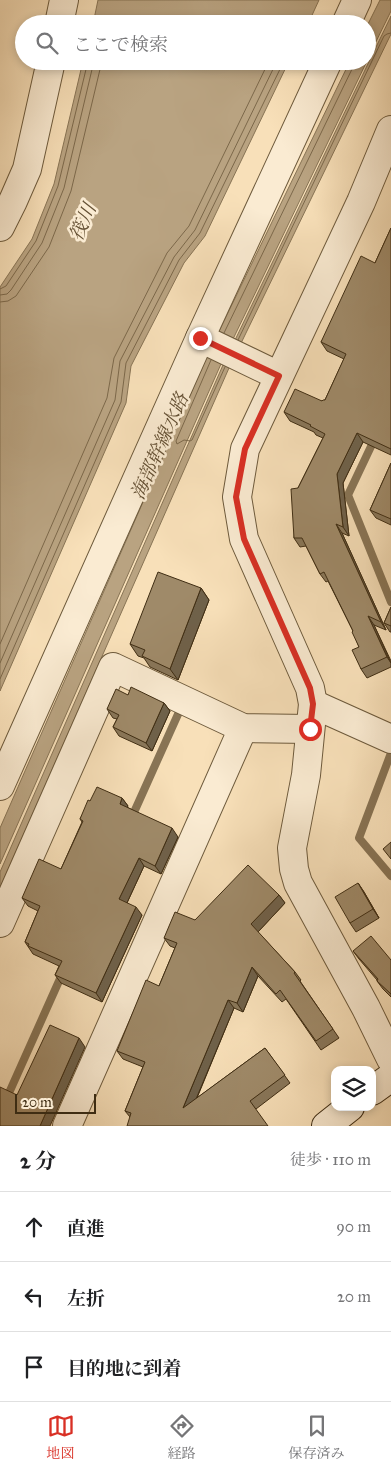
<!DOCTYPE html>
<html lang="ja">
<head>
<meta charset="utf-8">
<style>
	:root { --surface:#fff; --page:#f2f2f2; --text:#202124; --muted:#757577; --line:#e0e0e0; --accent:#d93025 }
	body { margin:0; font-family:"IM FELL Great Primer","Noto Serif JP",serif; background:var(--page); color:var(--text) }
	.controls { position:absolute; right:15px; bottom:15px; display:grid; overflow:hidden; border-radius:10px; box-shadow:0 2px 8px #0003 }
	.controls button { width:45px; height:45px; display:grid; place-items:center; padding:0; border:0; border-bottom:1px solid var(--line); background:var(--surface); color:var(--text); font:25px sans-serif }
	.scale { position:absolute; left:15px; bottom:12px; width:81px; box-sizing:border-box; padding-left:5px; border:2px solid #3f2d13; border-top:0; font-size:14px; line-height:18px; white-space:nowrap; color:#3f2d13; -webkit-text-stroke:4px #faebd2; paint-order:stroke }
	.stop { position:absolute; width:15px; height:15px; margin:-11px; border:4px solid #d93025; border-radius:50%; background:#fff }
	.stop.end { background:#d93025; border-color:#fff; box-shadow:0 1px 5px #0008 }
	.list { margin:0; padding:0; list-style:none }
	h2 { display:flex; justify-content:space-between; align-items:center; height:65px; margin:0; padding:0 20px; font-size:21px }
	h2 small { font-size:16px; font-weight:400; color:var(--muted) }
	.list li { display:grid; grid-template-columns:32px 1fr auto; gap:15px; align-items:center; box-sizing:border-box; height:70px; padding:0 20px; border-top:1px solid var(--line) }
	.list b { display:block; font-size:19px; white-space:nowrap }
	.list em { font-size:16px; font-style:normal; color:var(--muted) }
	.icon { flex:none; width:28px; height:28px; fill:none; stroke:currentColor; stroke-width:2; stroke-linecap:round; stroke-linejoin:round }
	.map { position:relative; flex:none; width:391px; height:1126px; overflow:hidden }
	.search { position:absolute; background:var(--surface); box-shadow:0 2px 8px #0003; left:15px; right:15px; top:15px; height:55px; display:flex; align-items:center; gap:12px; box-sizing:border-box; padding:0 18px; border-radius:28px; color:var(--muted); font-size:19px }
	.sheet { height:275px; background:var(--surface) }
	nav { display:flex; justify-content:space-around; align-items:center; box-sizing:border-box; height:70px; border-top:1px solid var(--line); background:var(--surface); font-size:14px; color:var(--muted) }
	nav a { display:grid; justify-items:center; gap:2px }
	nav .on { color:var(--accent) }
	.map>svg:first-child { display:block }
</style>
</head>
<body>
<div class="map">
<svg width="391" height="1126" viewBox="0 0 391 1126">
	<rect width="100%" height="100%" fill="#f8e0b9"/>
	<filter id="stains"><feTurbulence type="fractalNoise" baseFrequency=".004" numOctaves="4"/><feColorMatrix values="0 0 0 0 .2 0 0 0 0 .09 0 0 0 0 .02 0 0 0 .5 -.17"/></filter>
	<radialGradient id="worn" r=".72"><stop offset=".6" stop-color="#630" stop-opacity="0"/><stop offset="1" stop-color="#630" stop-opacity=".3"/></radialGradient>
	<g fill="#b9a381" stroke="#887455">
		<polygon points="98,0 319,0 308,24 93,24"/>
		<polygon points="380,0 391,0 391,11 367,60 367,26"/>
		<polygon points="391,16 391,34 229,368 0,888 0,872 223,365"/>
		<polygon points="83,61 289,61 205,236 184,263 131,366 126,403 0,691 0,287 32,239 54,184"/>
		<polygon points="350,61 367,61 221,364 0,864 0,828 208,354"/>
	</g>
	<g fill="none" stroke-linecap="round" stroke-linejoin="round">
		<g stroke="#7c684a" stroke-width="1">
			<polyline points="0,289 6,286 36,241 58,186 88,61"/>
			<polyline points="0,295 7,294 11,290 42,243 64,188 94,61"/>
			<polyline points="0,302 8,301 16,296 49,247 71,191 102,61"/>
			<polyline points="224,333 354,65 354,61"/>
			<polyline points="238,340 384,36 387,34 391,33"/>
			<polyline points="211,360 176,441 177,444 184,440 190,441 192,440 225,367"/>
			<polyline points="0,644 107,398 114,358 167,253 189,226 269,61"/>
			<polyline points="0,663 115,400 120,361 174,257 195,230 277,61"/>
			<polyline points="0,679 121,402 126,363 179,260 200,233 284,61"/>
		</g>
		<g stroke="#887455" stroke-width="8">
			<polyline points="375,438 348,495 391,602"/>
			<polyline points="391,753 359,838 391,876"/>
			<polyline points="131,819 179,712"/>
			<polyline points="0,1113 63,972"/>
		</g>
		<g stroke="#6d5a3c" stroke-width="30">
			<g id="street">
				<polyline points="59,24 64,0"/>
				<polyline points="346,24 357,0"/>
				<polyline points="391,130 361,202 245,449 237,497 244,539 310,688 313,704 306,775 292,848 294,869 298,883 366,1008 391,1059"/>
				<polyline points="0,227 13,201 27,169 51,61"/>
				<polyline points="200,338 279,376"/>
				<polyline points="313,704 391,739"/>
				<polyline points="0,786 200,338 328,61"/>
				<polyline points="0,923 113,667 243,728 310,729"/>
				<polyline points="67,1126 243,728"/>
			</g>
		</g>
		<g stroke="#3f2d13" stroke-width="30">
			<g id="secondary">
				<polyline points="372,1091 391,1077"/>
				<polyline points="326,1126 350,1107"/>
			</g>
		</g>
		<use href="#street" stroke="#faebd2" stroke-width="28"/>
		<use href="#secondary" stroke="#faebd2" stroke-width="28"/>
	</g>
	<g fill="#89775a" stroke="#3f2d13">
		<polygon points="391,228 391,455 363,442 343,483 349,536 342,533 386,630 374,625 391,661 391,667 367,678 361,669 359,647 353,631 328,581 326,582 320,574 306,546 300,547 294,538 298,488 323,438 316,435 314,432 290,421 284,412 325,400 344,359 327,351 321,342 375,263"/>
		<polygon points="391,463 391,525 376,518 370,510"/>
		<polygon points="201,588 209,600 178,680 150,667 144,658 138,656 130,644"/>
		<polygon points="391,607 391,632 390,632 384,623"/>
		<polygon points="128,695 164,703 170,711 152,751 119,736 113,727 117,719 113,718 107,709"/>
		<polygon points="122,798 128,806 127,807 178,837 161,874 144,866 127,903 142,915 102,1002 61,983 55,975 59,966 33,954 25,942 38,911 28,906 22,898 61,869 82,822 80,819 90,801"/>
		<polygon points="358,883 364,892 379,918 356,932 350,923"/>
		<polygon points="279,895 285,903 258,932 295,972 301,980 300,981 339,1038 321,1050 286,999 282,1002 258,976 243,1012 234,1008 197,1098 265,1048 290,1083 256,1109 130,1117 125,1111 143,1067 123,1059 117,1051 159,986 175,948 170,946 164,938 195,920"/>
		<polygon points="353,951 391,960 391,997 383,989 377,981 377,980 359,959"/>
	</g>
	<g fill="#6f614a" stroke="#3f2d13">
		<polygon points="357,433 363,442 343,483 349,536 343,527 337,474"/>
		<polygon points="336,524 342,533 386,630 381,622"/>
		<polygon points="201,588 209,600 178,680 170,669"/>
		<polygon points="368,616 374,625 391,663 387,657"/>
		<polygon points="164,703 170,711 152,751 146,743"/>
		<polygon points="122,798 128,806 125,812 120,804"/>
		<polygon points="172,828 178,837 161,874 155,866"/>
		<polygon points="139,858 144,866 125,907 119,899"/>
		<polygon points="358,883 364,892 379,918 373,909"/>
		<polygon points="279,895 285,903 257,933 251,924"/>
		<polygon points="136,907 142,915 102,1002 96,993"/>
		<polygon points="252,967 258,976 243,1012 237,1003"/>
		<polygon points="228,1000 234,1008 189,1116 183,1108"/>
		<polygon points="79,1038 85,1047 50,1126 40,1126"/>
	</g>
	<g fill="#9f8a69" stroke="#3f2d13">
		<polygon points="391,228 391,449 357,433 337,474 343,527 336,524 381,622 368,616 387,657 361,669 352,650 359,647 352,632 353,631 324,572 320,574 302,538 294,538 291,489 298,488 325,434 310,426 311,425 284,412 295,389 322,401 323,400 325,400 346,354 321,342 361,256 375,263"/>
		<polygon points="391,463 391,519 370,510"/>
		<polygon points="158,572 201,588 170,669 142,656 145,650 130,644"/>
		<polygon points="391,607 391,626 384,623"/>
		<polygon points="131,687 164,703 146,743 113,727 119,715 107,709 116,689 128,695"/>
		<polygon points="97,787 122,798 120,804 172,828 155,866 139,858 119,899 136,907 96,993 55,975 62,961 28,946 29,944 25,942 40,906 22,898 39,859 61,869 83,821 80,819 88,800 90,801"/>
		<polygon points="391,842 391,859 383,849"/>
		<polygon points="248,865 279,895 251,924 295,972 294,973 333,1029 316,1041 280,990 276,994 252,967 237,1003 228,1000 183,1108 265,1048 285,1075 250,1101 268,1126 127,1126 131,1113 125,1111 145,1062 117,1051 146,980 159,986 177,943 164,938 175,912 195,920"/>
		<polygon points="358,883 373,909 350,923 335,897"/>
		<polygon points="371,936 391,960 391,994 377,981 378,979 353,951"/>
		<polygon points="50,1025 79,1038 40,1126 0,1126 0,1087 17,1095"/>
	</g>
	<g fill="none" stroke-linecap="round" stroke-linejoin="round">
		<polyline stroke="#d93025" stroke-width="6" points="200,338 279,376 245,449 236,497 244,539 310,688 313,704 310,729"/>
	</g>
	<g text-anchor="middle" stroke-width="5" stroke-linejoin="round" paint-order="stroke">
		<g font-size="19" font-style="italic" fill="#645034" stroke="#faebd2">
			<text transform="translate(82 222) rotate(-66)" y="7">筏川</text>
			<text transform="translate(159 446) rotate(-66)" y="7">海部幹線水路</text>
		</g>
	</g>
	<rect width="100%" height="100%" filter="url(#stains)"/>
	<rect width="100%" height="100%" fill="url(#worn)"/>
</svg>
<div class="controls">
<button><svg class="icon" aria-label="layers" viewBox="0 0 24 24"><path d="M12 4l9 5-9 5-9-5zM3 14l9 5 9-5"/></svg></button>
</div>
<div class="scale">20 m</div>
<div class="stop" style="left:310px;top:729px"></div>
<div class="stop end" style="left:200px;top:338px"></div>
<div class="search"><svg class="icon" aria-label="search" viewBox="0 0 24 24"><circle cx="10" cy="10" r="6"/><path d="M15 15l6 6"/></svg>ここで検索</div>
</div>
<section class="sheet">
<h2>2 分<small>徒歩 · 110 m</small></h2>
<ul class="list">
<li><svg class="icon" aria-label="ahead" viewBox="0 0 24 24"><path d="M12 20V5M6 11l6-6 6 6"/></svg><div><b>直進</b></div><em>90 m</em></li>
<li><svg class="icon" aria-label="left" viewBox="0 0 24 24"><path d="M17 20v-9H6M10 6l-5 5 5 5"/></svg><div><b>左折</b></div><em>20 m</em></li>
<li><svg class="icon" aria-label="arrive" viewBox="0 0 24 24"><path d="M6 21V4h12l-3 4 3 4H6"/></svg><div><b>目的地に到着</b></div></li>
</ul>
</section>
<nav>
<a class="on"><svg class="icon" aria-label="map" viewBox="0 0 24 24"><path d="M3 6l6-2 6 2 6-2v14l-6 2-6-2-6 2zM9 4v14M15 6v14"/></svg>地図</a>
<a><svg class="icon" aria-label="directions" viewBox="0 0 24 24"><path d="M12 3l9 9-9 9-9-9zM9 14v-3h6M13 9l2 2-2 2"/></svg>経路</a>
<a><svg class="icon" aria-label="saved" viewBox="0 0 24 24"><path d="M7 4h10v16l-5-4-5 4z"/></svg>保存済み</a>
</nav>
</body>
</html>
